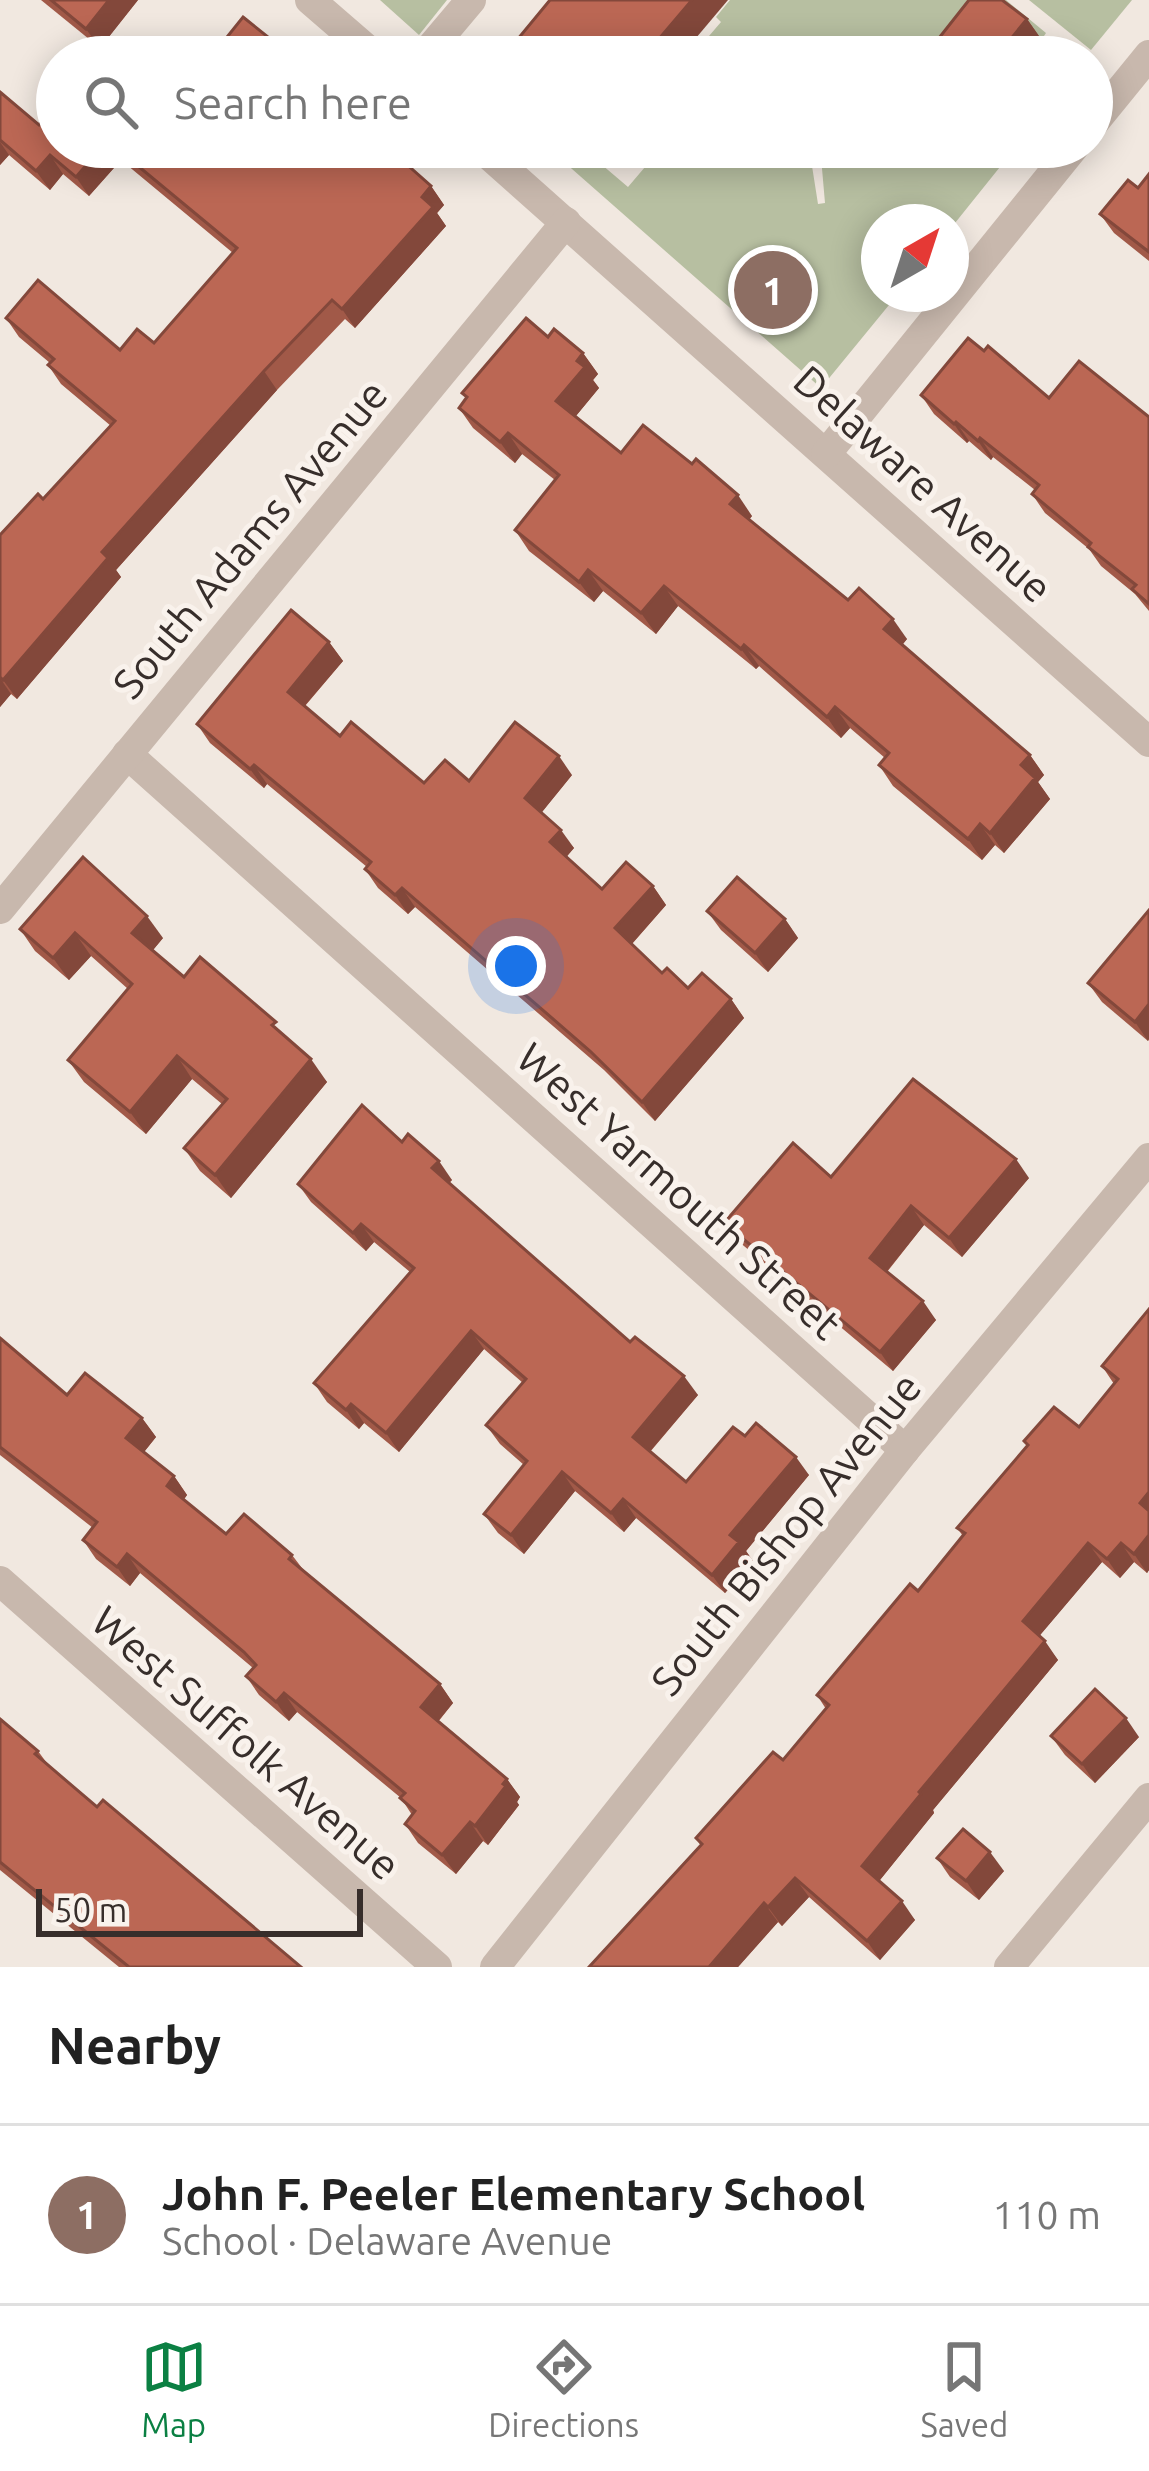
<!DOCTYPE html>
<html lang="en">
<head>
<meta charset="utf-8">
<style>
	:root { --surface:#fff; --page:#f6f6f6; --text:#222; --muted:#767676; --line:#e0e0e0; --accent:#0b8043 }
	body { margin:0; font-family:Ubuntu,sans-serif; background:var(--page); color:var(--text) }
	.compass { position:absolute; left:861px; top:204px; width:108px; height:108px; border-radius:50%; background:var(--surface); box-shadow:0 6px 30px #0003; rotate:39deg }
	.scale { position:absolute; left:36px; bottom:30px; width:327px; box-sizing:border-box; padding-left:12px; border:6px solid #372e2b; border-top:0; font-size:33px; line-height:42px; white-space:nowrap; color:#372e2b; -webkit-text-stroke:9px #f9f2ec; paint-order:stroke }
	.you { position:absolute; left:516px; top:966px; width:42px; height:42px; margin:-30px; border:9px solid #fff; border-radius:50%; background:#1a73e8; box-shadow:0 0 0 18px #1a73e833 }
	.badge { display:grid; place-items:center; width:78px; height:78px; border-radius:50%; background:var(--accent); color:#fff; font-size:39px; font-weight:700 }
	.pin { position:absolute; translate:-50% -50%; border:6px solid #fff; box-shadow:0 3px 12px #0006 }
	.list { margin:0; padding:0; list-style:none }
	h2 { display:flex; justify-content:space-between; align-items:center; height:156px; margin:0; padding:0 48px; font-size:51px }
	h2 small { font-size:39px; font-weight:400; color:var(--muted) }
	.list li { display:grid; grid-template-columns:78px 1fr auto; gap:36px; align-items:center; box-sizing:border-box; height:180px; padding:0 48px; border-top:3px solid var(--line) }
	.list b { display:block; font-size:45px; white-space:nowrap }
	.list p { margin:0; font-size:39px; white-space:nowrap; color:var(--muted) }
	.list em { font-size:39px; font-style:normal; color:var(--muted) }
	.icon { flex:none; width:66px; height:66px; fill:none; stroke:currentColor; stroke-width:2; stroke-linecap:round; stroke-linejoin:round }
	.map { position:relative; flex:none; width:1149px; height:1967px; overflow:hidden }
	.search { position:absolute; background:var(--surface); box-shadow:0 6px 30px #0003; left:36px; right:36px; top:36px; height:132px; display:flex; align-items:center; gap:30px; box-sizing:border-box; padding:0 42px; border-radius:66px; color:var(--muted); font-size:45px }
	.sheet { height:336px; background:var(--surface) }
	nav { display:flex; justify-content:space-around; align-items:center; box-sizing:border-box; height:168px; border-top:3px solid var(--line); background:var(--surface); font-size:33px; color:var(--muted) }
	nav a { display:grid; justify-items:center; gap:6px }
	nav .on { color:var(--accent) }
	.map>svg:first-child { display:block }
</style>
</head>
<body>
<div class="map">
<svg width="1149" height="1967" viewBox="0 0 1149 1967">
	<rect width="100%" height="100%" fill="#f1e8e0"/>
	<g fill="#b7bfa1">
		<polygon points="380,0 447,0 419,35"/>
		<polygon points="730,0 1006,0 1046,33 1042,39 1001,6 960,57 691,57 721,22 716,17"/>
		<polygon points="1029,0 1132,0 1091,50"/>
		<polygon points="547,147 581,147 628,187 662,147 809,147 818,204 825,203 821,157 831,163 836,158 823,147 1016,147 951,228 951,222 879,222 879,294 898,294 821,388"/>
	</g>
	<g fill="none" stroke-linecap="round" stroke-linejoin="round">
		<g stroke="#c8b8ad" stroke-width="30">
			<polyline points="310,0 376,57"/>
			<polyline points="423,57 471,0"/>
			<polyline points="1092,125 1149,55"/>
			<polyline points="480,147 1149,742"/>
			<polyline points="826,454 1074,147"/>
			<polyline points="127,754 905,1450"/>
			<polyline points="0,909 566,222"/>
			<polyline points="0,1581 437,1967"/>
			<polyline points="495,1967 905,1450 1149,1158"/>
			<polyline points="1009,1967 1149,1798"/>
		</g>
	</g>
	<g fill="#a15948">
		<polygon points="41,0 138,0 100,48"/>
		<polygon points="1027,19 1046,46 1037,57 953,57 939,38"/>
		<polygon points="0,92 57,147 387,147 431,186 444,205 437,213 446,226 355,328 345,319 277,390 116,570 121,577 17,699 11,694 0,707 0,535 43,499 111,426 61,384 48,365 50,363 19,337 6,318 120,350 154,343 233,253 121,160 89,196 63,174 50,190 9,155 0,165"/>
		<polygon points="1149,174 1149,261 1114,233 1100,214 1138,188"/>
		<polygon points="548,337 583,353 598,374 593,380 599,388 575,417 621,453 752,516 749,520 848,600 907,639 902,645 1030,755 1044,775 1038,782 1050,799 1004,853 995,845 982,860 893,786 879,765 885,758 850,728 841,738 759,666 756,669 678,606 656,634 603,591 594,602 529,551 515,530 555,480 522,454 515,463 473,428 459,408"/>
		<polygon points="921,395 1049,398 1149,417 1149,611 1135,594 1101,566 1089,549 1045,513 1032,494 1035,490 993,457 991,460 969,441 967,443 934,414"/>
		<polygon points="329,642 343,661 305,706 340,736 424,783 572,775 541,813 574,848 566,857 602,889 653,886 666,905 632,944 662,973 688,988 731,999 744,1018 655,1121 604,1070 415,907 408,914 378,888 365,869 367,867 267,784 264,788 210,743 197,724"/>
		<polygon points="1149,910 1149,1039 1148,1041 1102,1002 1088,983"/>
		<polygon points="707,911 785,919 798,938 768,972 721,930"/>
		<polygon points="20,929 163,938 153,950 184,977 287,1038 327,1082 231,1198 200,1171 184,1148 222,1104 192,1079 146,1134 84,1082 68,1060 128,989 91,956 69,980 35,951"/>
		<polygon points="402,1142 452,1180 449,1183 630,1342 698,1395 650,1452 686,1482 745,1436 809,1475 746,1551 753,1561 725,1593 636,1518 624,1532 575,1491 524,1554 498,1533 484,1514 524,1465 500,1444 486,1425 523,1383 484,1349 399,1452 364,1423 359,1429 327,1402 314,1383 410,1272 374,1242 366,1251 311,1202 298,1184"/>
		<polygon points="831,1177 1029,1178 962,1257 924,1225 887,1272 936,1320 893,1371 738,1241 724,1223"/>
		<polygon points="1149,1309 1149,1570 1147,1573 1134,1562 1120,1578 1102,1562 1039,1636 1058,1660 933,1810 934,1813 879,1881 915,1920 880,1960 809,1897 782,1926 778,1922 738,1967 589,1967 701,1846 696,1838 783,1760 826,1709 817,1695 918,1591 963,1536 957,1528 1028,1446 1024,1441 1079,1427 1114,1384 1102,1366"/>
		<polygon points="0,1338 67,1395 142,1418 156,1437 144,1452 174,1476 187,1495 184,1499 226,1534 292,1555 305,1572 440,1684 453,1703 438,1722 507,1779 520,1797 517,1802 519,1805 488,1845 483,1841 456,1874 418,1843 405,1824 412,1815 401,1798 297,1712 289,1721 259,1695 246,1676 253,1668 140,1573 130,1586 96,1559 83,1540 93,1528 0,1455"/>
		<polygon points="0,1719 38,1751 49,1766 97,1807 301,1967 119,1967 0,1870"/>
		<polygon points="1051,1736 1139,1737 1095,1783 1065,1755"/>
		<polygon points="937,1858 1004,1871 979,1900 950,1877"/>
	</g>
	<g fill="#83483b">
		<polygon points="109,0 138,0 100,48 86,29"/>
		<polygon points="692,0 728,0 680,57 659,57 652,47"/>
		<polygon points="1027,19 1046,46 1037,57 996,57"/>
		<polygon points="0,142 9,155 0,165"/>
		<polygon points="102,147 112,147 121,160 89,196 76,177"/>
		<polygon points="627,147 643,147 634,157"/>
		<polygon points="50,155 63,174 50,190 36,171"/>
		<polygon points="431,186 444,205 437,213 446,226 355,328 342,309"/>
		<polygon points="583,353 598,374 593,380 599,388 571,422 556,401 577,361"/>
		<polygon points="264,371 277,390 116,570 121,577 17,699 3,680 102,552"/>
		<polygon points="956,422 969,441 967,443 954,424"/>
		<polygon points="508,433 522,454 515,463 500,442"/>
		<polygon points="980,438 993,457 991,460 978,441"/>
		<polygon points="738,495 752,516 744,525 730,504"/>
		<polygon points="588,570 603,591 594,602 579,582"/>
		<polygon points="664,586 678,606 656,634 641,613"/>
		<polygon points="893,619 907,639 898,650 884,629"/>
		<polygon points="329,642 343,661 301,710 288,692"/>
		<polygon points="744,645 759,666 756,669 741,649"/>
		<polygon points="0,678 11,694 0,707"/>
		<polygon points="835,707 850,728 841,738 827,717"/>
		<polygon points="1030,755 1044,775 1038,782 1050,799 1004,853 990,833 1021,765"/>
		<polygon points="559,756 572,775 538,817 525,798"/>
		<polygon points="254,765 267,784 264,788 250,769"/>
		<polygon points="980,824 995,845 982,860 968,839"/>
		<polygon points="561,830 574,848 563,861 550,842"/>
		<polygon points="653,886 666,905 629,947 615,928"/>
		<polygon points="402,888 415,907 408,914 395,895"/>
		<polygon points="147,916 163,938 148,956 132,933"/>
		<polygon points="785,919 798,938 768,972 755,953"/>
		<polygon points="75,933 91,956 69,980 53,958"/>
		<polygon points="731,999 744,1018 655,1121 642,1102"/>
		<polygon points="1149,1004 1149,1039 1148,1041 1135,1022"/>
		<polygon points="177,1056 192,1079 146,1134 130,1112"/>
		<polygon points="311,1059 327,1082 231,1198 215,1175"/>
		<polygon points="1016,1159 1029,1178 962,1257 949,1238"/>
		<polygon points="439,1161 452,1180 445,1187 432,1168"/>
		<polygon points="911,1206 924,1225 883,1276 870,1258"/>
		<polygon points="361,1224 374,1242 366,1251 353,1233"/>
		<polygon points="923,1301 936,1320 893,1371 880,1352"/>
		<polygon points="471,1331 484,1349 399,1452 386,1433"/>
		<polygon points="684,1376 698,1395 646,1456 633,1437"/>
		<polygon points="351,1404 364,1423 359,1429 346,1410"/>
		<polygon points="142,1418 156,1437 140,1457 126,1438"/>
		<polygon points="796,1457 809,1475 746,1551 753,1561 725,1593 712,1575 730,1535"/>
		<polygon points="562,1472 575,1491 524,1554 511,1535"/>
		<polygon points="174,1476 187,1495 180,1505 167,1486"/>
		<polygon points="1149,1492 1149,1516 1140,1503"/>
		<polygon points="623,1499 636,1518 624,1532 611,1513"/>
		<polygon points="1149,1535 1149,1570 1147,1573 1134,1554"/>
		<polygon points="1088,1543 1102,1562 1036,1640 1023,1621"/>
		<polygon points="1121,1543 1134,1562 1120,1578 1107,1559"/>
		<polygon points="127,1554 140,1573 130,1586 117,1567"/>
		<polygon points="1045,1641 1058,1660 933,1810 934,1813 876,1885 862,1866 919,1792"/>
		<polygon points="440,1684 453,1703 434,1726 421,1707"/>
		<polygon points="284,1693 297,1712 289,1721 276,1702"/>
		<polygon points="1126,1718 1139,1737 1095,1783 1082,1764"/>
		<polygon points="507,1779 520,1797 517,1802 519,1805 488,1845 475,1826"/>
		<polygon points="470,1822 483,1841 456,1874 442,1855"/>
		<polygon points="990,1852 1004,1871 979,1900 966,1881"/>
		<polygon points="795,1878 809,1897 782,1926 768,1907"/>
		<polygon points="902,1901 915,1920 880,1960 867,1941"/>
		<polygon points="764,1903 778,1922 738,1967 709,1967"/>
	</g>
	<g fill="#bb6754" stroke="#83483b" stroke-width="3">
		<polygon points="51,0 109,0 86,29"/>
		<polygon points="550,0 692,0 652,47 664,57 525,57 512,46"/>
		<polygon points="969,0 1002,0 1027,19 996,57 963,57 939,38"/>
		<polygon points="243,17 293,57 211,57"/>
		<polygon points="0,92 39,125 57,104 57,147 102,147 76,177 50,155 36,171 0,140"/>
		<polygon points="115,147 387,147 431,186 422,197 433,207 342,309 332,300 264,371 102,552 108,558 3,680 0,677 0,535 38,494 43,499 115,421 48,365 54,359 6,318 38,280 120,350 137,329 154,343 237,248"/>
		<polygon points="1149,174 1149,252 1100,214 1128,180 1138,188"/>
		<polygon points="526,318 548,337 554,329 583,353 577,361 585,367 556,401 621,453 643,425 692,464 696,459 738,495 730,504 848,600 859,588 893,619 884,629 1030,755 1021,765 1035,778 990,833 980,824 968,839 879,765 889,753 835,707 827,717 744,645 741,649 664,586 641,613 588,570 579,582 515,530 559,475 508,433 500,442 459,408 467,397 462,393"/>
		<polygon points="968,338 984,351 988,346 1049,398 1079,361 1149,417 1149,604 1132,589 1136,585 1088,547 1091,543 1032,494 1039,485 980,438 978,441 956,422 954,424 921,395"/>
		<polygon points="291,610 329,642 288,692 340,736 351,722 424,783 445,760 469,781 515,722 559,756 525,798 561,830 550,842 602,889 626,862 653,886 615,928 662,973 667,968 688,988 702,973 731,999 642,1102 590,1051 402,888 395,895 365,869 371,862 254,765 250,769 197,724"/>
		<polygon points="83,857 147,916 132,933 184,977 200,957 276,1022 272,1025 311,1059 215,1175 184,1148 227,1099 177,1056 130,1112 68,1060 132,984 75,933 53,958 20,929"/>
		<polygon points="737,877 785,919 755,953 707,911"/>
		<polygon points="1149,910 1149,1004 1135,1022 1088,983"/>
		<polygon points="913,1079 1016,1159 949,1238 911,1206 870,1258 923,1301 880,1352 724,1223 793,1143 831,1177"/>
		<polygon points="362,1105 402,1142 408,1134 439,1161 432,1168 630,1342 635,1337 684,1376 633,1437 686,1482 733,1427 745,1436 756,1423 796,1457 730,1535 739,1542 712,1575 623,1499 611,1513 562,1472 511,1535 484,1514 527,1461 486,1425 526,1379 471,1331 386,1433 351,1404 346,1410 314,1383 414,1268 361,1224 353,1233 298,1184"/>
		<polygon points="1149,1309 1149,1492 1140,1503 1149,1511 1149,1535 1134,1554 1121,1543 1107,1559 1088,1543 1023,1621 1045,1641 919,1792 921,1794 862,1866 902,1901 867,1941 795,1878 768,1907 764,1903 709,1967 589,1967 702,1844 696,1838 773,1752 783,1760 829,1705 817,1695 910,1584 918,1591 965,1533 957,1528 1028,1445 1024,1441 1054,1407 1079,1427 1118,1379 1102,1366"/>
		<polygon points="0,1338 67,1395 85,1373 142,1418 126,1438 174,1476 167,1486 226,1534 244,1514 292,1555 289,1559 440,1684 421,1707 507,1779 503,1784 506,1786 475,1826 470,1822 442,1855 405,1824 415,1811 400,1798 405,1793 284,1693 276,1702 246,1676 256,1665 244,1652 127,1554 117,1567 83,1540 97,1522 0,1447"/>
		<polygon points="1095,1689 1126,1718 1082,1764 1051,1736"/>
		<polygon points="0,1719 38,1751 35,1754 97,1807 103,1800 301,1967 129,1967 0,1862"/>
		<polygon points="963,1829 990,1852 966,1881 937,1858"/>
	</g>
	<g text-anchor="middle" stroke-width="10" stroke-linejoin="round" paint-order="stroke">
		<g font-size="42" fill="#372e2b" stroke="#f9f2ec">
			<text transform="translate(923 484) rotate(42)" y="15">Delaware Avenue</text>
			<text transform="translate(250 539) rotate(-50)" y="15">South Adams Avenue</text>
			<text transform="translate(679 1191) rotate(42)" y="15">West Yarmouth Street</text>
			<text transform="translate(786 1534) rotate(-51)" y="15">South Bishop Avenue</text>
			<text transform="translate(246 1743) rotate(41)" y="15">West Suffolk Avenue</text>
		</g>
	</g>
</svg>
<svg class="compass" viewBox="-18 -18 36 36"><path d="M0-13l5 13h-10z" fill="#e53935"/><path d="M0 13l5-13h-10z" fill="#767676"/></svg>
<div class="scale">50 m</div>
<div class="you"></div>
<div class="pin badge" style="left:773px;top:290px;background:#8d6e63">1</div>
<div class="search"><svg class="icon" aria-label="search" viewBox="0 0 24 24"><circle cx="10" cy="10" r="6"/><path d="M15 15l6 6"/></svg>Search here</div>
</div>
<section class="sheet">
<h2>Nearby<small></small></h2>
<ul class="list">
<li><span class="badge" style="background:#8d6e63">1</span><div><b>John F. Peeler Elementary School</b><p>School · Delaware Avenue</p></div><em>110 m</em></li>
</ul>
</section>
<nav>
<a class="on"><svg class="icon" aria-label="map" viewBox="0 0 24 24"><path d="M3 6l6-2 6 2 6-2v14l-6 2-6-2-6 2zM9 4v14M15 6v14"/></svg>Map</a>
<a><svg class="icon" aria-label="directions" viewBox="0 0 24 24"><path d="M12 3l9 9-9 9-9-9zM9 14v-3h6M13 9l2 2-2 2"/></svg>Directions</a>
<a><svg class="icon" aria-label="saved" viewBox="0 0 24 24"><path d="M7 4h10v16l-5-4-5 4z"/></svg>Saved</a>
</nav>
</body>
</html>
